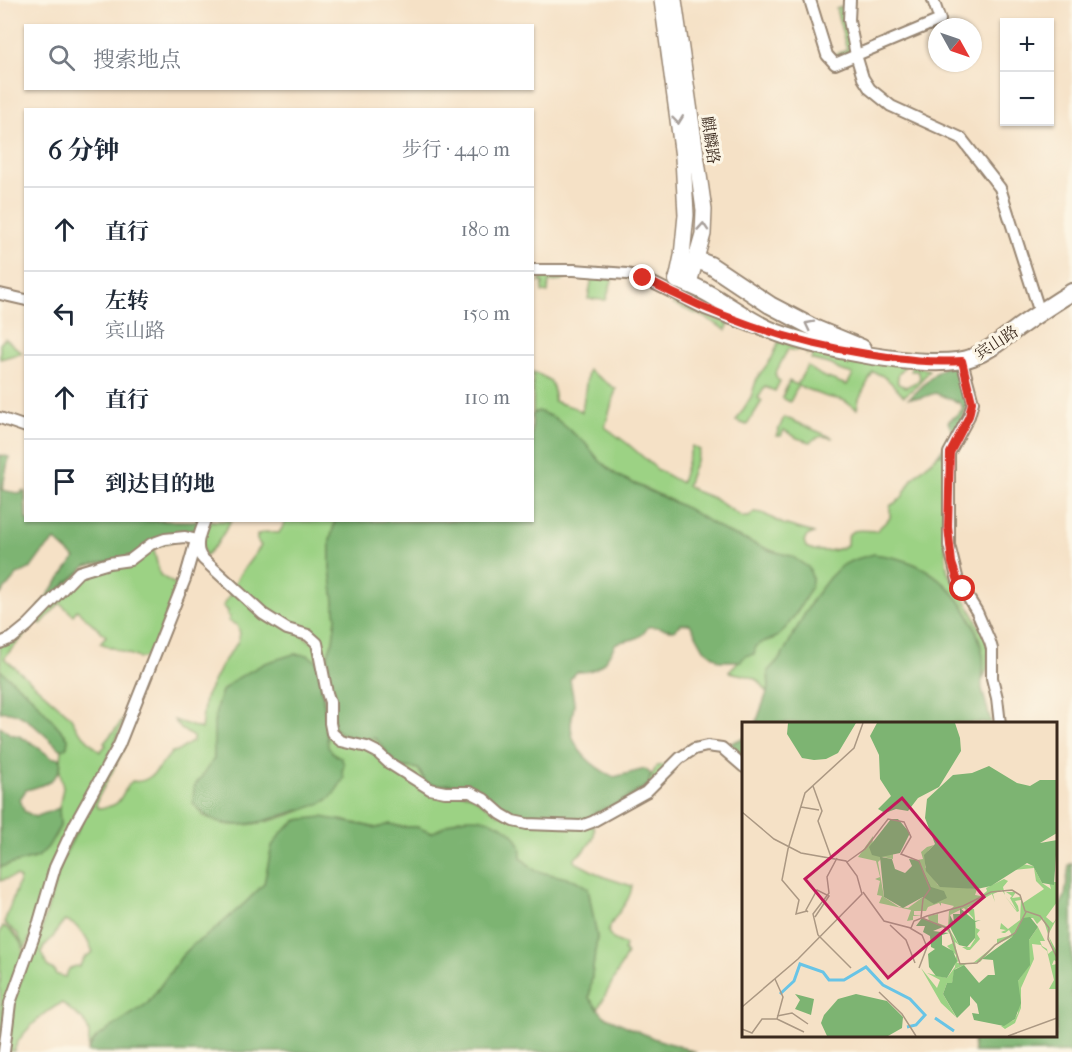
<!DOCTYPE html>
<html lang="zh">
<head>
<meta charset="utf-8">
<style>
	:root { --surface:#fff; --page:#f6f6f7; --text:#1f2937; --muted:#747a83; --line:#e0e1e3 }
	body { margin:0; font-family:"IM FELL French Canon","Noto Serif SC",serif; background:var(--page); color:var(--text) }
	.controls { position:absolute; right:18px; top:18px; display:grid; overflow:hidden; border-radius:0px; box-shadow:0 2px 4px #0004 }
	.controls button { width:54px; height:54px; display:grid; place-items:center; padding:0; border:0; border-bottom:2px solid var(--line); background:var(--surface); color:var(--text); font:30px sans-serif }
	.compass { position:absolute; left:928px; top:18px; width:54px; height:54px; border-radius:50%; background:var(--surface); box-shadow:0 2px 4px #0004; rotate:130deg }
	.stop { position:absolute; width:18px; height:18px; margin:-14px; border:4px solid #d93025; border-radius:50%; background:#fff }
	.stop.end { background:#d93025; border-color:#fff; box-shadow:0 2px 6px #0008 }
	.list { margin:0; padding:0; list-style:none }
	h2 { display:flex; justify-content:space-between; align-items:center; height:78px; margin:0; padding:0 24px; font-size:26px }
	h2 small { font-size:20px; font-weight:400; color:var(--muted) }
	.list li { display:grid; grid-template-columns:39px 1fr auto; gap:18px; align-items:center; box-sizing:border-box; height:84px; padding:0 24px; border-top:2px solid var(--line) }
	.list b { display:block; font-size:22px; white-space:nowrap }
	.list p { margin:0; font-size:20px; white-space:nowrap; color:var(--muted) }
	.list em { font-size:20px; font-style:normal; color:var(--muted) }
	.icon { flex:none; width:33px; height:33px; fill:none; stroke:currentColor; stroke-width:2; stroke-linecap:round; stroke-linejoin:round }
	.map { position:relative; flex:none; width:1072px; height:1052px; overflow:hidden }
	.search { position:absolute; background:var(--surface); box-shadow:0 2px 4px #0004; left:24px; top:24px; width:510px; height:66px; display:flex; align-items:center; gap:15px; box-sizing:border-box; padding:0 21px; border-radius:0px; color:var(--muted); font-size:22px }
	.panel { position:absolute; background:var(--surface); box-shadow:0 2px 4px #0004; left:24px; top:108px; width:510px; height:414px; border-radius:0px }
	.map>svg:first-child { display:block }
</style>
</head>
<body>
<div class="map">
<svg width="1072" height="1052" viewBox="0 0 1072 1052">
	<rect width="100%" height="100%" fill="#fcf5e5"/>
	<filter id="ink" filterUnits="userSpaceOnUse"><feTurbulence type="fractalNoise" baseFrequency=".0167" numOctaves="2"/><feDisplacementMap in="SourceGraphic" scale="12" xChannelSelector="R" yChannelSelector="G"/><feConvolveMatrix kernelMatrix="1 2 1 2 8 2 1 2 1" color-interpolation-filters="sRGB"/></filter>
	<filter id="wash" filterUnits="userSpaceOnUse"><feTurbulence type="fractalNoise" baseFrequency=".008" numOctaves="4" result="noise"/><feDisplacementMap in="SourceGraphic" scale="24" xChannelSelector="R" yChannelSelector="G"/><feGaussianBlur stdDeviation="1.35" result="paint"/><feColorMatrix in="noise" values="0 0 0 0 0 0 0 0 0 0 0 0 0 0 0 0 0 1.4 0 .05"/><feComposite in="paint" operator="in"/></filter>
	<g filter="url(#wash)">
		<rect width="100%" height="100%" fill="#f5e1c6"/>
		<g fill="#9cd284" stroke="#6c7e51" stroke-width="1.5" fill-rule="evenodd">
			<polygon points="847,5 852,52 834,62 830,56 847,50 836,9"/>
			<polygon points="544,276 567,276 562,281 549,282 548,293 542,292 543,282 539,282"/>
			<polygon points="592,277 613,277 606,300 588,299"/>
			<polygon points="674,301 729,324 726,330 706,318 673,304"/>
			<polygon points="5,338 22,353 0,359 0,344"/>
			<polygon points="779,341 809,351 807,354 807,351 797,349 796,351 788,349 775,374 777,379 780,381 775,391 765,387 758,398 762,401 747,425 736,421 751,397 757,378 772,358"/>
			<path d="M 814,350 L 905,366 C 900,372 896,376 898,384 L 906,387 L 918,381 L 920,377 L 918,371 L 911,371 L 911,365 L 929,370 L 918,385 L 904,396 C 891,385 890,377 873,372 L 859,399 L 857,409 L 843,400 L 827,397 L 798,386 L 790,402 L 782,398 L 789,381 L 797,385 L 807,366 L 822,376 L 847,385 L 853,374 L 839,370 L 832,365 L 813,360 L 811,359 Z"/>
			<path d="M 588,370 L 616,389 L 605,427 L 628,444 L 658,470 L 681,483 L 692,446 L 700,450 L 687,485 L 695,491 L 713,498 L 742,517 L 749,517 L 754,512 L 762,513 L 783,524 L 814,533 L 807,536 L 804,541 L 806,547 C 817,553 836,552 847,545 C 846,525 862,531 876,531 L 890,518 L 890,506 L 901,499 L 912,479 L 919,472 L 938,455 L 942,454 L 947,458 L 942,521 L 945,539 L 946,563 L 948,573 L 962,594 L 989,644 L 988,667 L 983,680 C 988,630 954,577 906,561 C 896,557 884,557 874,554 L 813,599 L 781,657 L 768,671 L 769,687 L 767,693 C 759,675 747,676 729,672 C 731,668 758,642 763,640 C 770,637 777,636 784,629 C 789,624 793,617 798,611 L 791,556 L 772,551 L 728,533 L 670,500 L 618,476 L 600,461 L 585,443 L 538,411 L 533,415 L 533,372 C 550,379 555,380 554,401 C 564,406 573,405 582,412 Z"/>
			<path d="M 784,417 L 833,438 C 823,435 818,436 810,442 L 797,438 L 784,430 L 781,436 L 776,436 Z"/>
			<polygon points="208,521 231,521 217,544 205,556 202,545"/>
			<path d="M 286,521 L 335,521 L 330,541 L 330,568 L 336,618 L 333,641 L 328,654 L 330,686 L 336,703 L 332,717 L 334,728 C 345,738 360,741 374,737 C 385,744 387,759 397,765 C 402,768 412,767 418,769 C 421,772 423,777 425,781 C 431,787 464,784 475,789 C 491,795 501,813 517,818 C 527,821 582,822 591,819 C 602,802 628,802 645,787 C 651,782 652,772 657,766 L 672,764 L 646,790 L 591,821 L 582,824 L 570,822 L 527,823 L 514,819 L 502,813 L 485,797 L 471,791 L 445,791 L 431,787 L 368,745 L 343,739 L 334,732 L 331,723 L 332,701 L 329,693 L 319,642 C 306,631 292,630 277,622 C 261,612 249,597 234,585 L 240,574 L 261,546 L 257,540 L 257,535 L 264,532 L 279,533 Z"/>
			<polygon points="153,547 160,575 178,586 152,652 144,658 139,658 100,643 106,636 77,610 73,615 60,603 41,624 37,621 4,658 70,716 78,730 100,752 106,745 104,743 123,720 134,698 25,949 17,933 4,923 20,879 16,876 0,881 0,867 38,857 55,836 60,826 59,808 63,788 60,772 62,750 67,746 68,738 31,696 0,670 0,645 79,573"/>
			<path d="M 233,589 L 315,644 L 331,734 L 366,748 L 429,790 L 469,794 L 500,815 L 594,826 C 597,840 585,850 575,858 L 575,862 L 604,877 L 632,886 C 630,905 613,914 608,932 L 613,939 L 625,945 L 624,950 L 627,954 L 598,1009 L 589,998 L 597,937 L 588,888 L 536,871 L 521,858 L 519,844 L 458,819 L 445,827 L 431,833 L 417,827 L 402,827 L 390,824 L 377,828 L 341,820 L 272,846 L 264,884 L 246,902 L 212,932 L 194,944 L 182,956 L 148,1003 L 96,1038 L 88,1048 C 91,1030 88,1022 74,1013 C 70,1010 67,1006 62,1003 C 47,1010 18,1034 14,1051 L 8,1051 L 14,1000 L 25,967 L 38,941 L 61,863 L 131,724 L 132,727 L 122,753 L 98,798 L 96,805 L 98,808 C 126,806 117,796 132,781 C 151,785 161,764 172,752 L 178,751 L 193,741 L 193,737 L 181,729 L 174,720 L 201,729 L 205,698 L 222,664 L 238,642 L 240,633 L 237,625 L 228,621 L 230,617 L 227,615 L 228,611 L 223,606 ZM 234,680 L 321,690 L 328,736 L 327,747 C 333,754 340,756 344,764 L 330,798 C 301,812 257,829 225,824 C 217,822 210,818 203,816 L 205,772 L 214,759 L 217,706 L 222,691 ZM 65,921 C 80,924 87,939 93,952 L 85,957 L 79,967 L 76,966 L 69,969 L 65,977 L 55,974 L 55,971 L 47,966 L 41,952 C 44,944 48,943 53,937 C 58,931 58,925 65,921 Z"/>
			<path d="M 3,926 C 13,930 25,944 23,956 C 21,967 12,979 9,991 C 4,1011 3,1032 0,1052 L 0,933 Z"/>
		</g>
		<g fill="#7db472" stroke="#5c6f48" stroke-width="1.5">
			<path d="M 953,364 L 959,369 L 969,401 L 947,458 L 942,454 L 938,455 L 953,433 L 948,422 C 953,416 959,415 963,408 L 960,403 L 935,393 L 921,398 L 909,398 C 926,386 932,370 953,364 Z"/>
			<path d="M 538,411 L 555,418 L 585,443 L 600,461 L 618,476 L 688,509 L 728,533 L 772,551 L 791,556 L 809,568 C 810,572 813,577 812,581 C 811,593 786,630 777,637 C 770,641 765,639 756,646 L 754,654 L 745,656 L 741,661 L 720,661 L 704,649 L 690,624 L 681,624 L 674,630 C 664,630 657,625 648,627 C 640,641 630,639 616,643 C 606,662 599,673 577,672 L 570,679 C 571,687 573,695 574,703 C 574,711 571,718 571,726 C 571,749 594,768 614,777 L 645,769 L 651,774 L 648,785 L 620,802 L 596,812 L 591,819 L 582,822 L 516,818 L 483,792 L 472,787 L 449,784 L 436,785 L 426,782 L 418,769 C 412,767 402,768 397,765 C 387,759 385,744 374,738 C 360,741 345,738 334,728 L 333,710 L 336,702 L 330,686 L 328,654 L 333,641 L 336,618 L 330,568 L 330,541 L 335,521 L 532,520 L 532,415 Z"/>
			<polygon points="0,455 9,457 2,490 21,494 22,491 25,492 26,520 200,521 196,535 186,535 134,556 86,566 39,607 75,558 55,540 41,554 31,568 17,575 0,595"/>
			<path d="M 874,554 C 884,556 896,557 906,561 C 947,574 975,614 983,656 C 985,667 981,677 982,688 C 984,699 989,712 991,723 L 756,723 L 769,687 L 768,671 L 781,657 L 813,599 L 829,578 L 841,566 L 853,560 Z"/>
			<path d="M 294,654 L 308,655 L 317,662 L 324,706 L 328,747 L 333,753 L 341,758 L 344,764 L 342,772 L 344,778 C 340,784 336,792 331,797 C 322,805 307,808 296,811 C 260,823 220,838 193,803 L 194,787 L 214,759 L 214,723 L 217,706 L 222,691 L 234,680 L 265,663 Z"/>
			<path d="M 0,670 L 31,696 L 68,738 L 67,746 L 62,750 C 45,738 23,707 0,712 Z"/>
			<path d="M 0,726 L 10,734 L 19,736 L 32,743 L 52,758 L 60,758 C 64,779 43,786 26,790 L 20,799 L 24,811 L 35,817 L 59,808 L 60,826 L 48,847 L 38,857 L 0,867 Z"/>
			<polygon points="743,738 743,764 728,747 733,742"/>
			<path d="M 322,817 L 377,828 L 390,824 L 402,827 L 417,827 L 431,833 C 441,829 451,821 461,819 C 481,815 510,824 519,843 C 521,847 521,854 521,858 L 536,871 L 575,880 L 588,888 L 597,937 L 589,998 L 604,1016 L 653,1038 L 696,1052 L 87,1052 L 96,1038 L 148,1003 L 182,956 L 194,944 L 212,932 L 246,902 L 264,884 L 272,846 L 281,833 L 297,820 Z"/>
			<polygon points="1072,863 1072,1052 974,1052 973,1036 1056,1036 1056,913 1065,896 1069,865"/>
		</g>
	</g>
	<g filter="url(#ink)">
		<g fill="none" stroke-linecap="round" stroke-linejoin="round">
			<g stroke="#988672" stroke-width="14">
				<g id="street">
					<polyline points="810,0 827,55 835,64 940,20 933,0"/>
					<polyline points="850,0 849,20 856,55 863,78 870,89 891,106 961,138 1000,188 1040,313"/>
					<polyline points="532,270 574,270 627,274 643,278 705,309 755,328"/>
					<polyline points="0,294 26,300"/>
					<polyline points="962,361 973,402 969,416 949,453 949,545 958,581 977,612 990,642 992,649 992,678 997,698 1000,724"/>
					<polyline points="0,418 26,427"/>
					<path d="M 205,520 C 200,532 193,549 203,559 L 263,614 L 287,629 L 308,635 L 317,643 L 327,693 L 330,702 L 330,723 L 332,733 L 341,741 L 367,747 L 377,752 L 389,763 L 430,789 L 445,792 L 470,792 L 484,799 L 501,814 L 513,821 L 527,824 L 581,826 L 592,822 L 646,792 L 680,758 L 694,749 L 707,746 L 722,748 L 744,767"/>
					<polyline points="0,643 12,638 28,625 79,572 109,563 130,560 151,544 165,539 185,537 197,540"/>
					<polyline points="4,1052 10,1003 39,922 55,867 75,824 119,745 185,579 195,544"/>
				</g>
			</g>
			<g stroke="#988672" stroke-width="18">
				<g id="secondary">
					<polyline points="662,0 683,157 686,215 682,256 677,280"/>
					<polyline points="674,0 704,210 703,234 689,283"/>
				</g>
			</g>
			<g stroke="#988672" stroke-width="20">
				<g id="primary">
					<polyline points="697,260 710,265 770,305 816,329 862,348"/>
					<path d="M 677,280 C 711,290 736,314 768,329 C 807,347 935,373 973,357 C 991,350 1004,338 1019,327 C 1036,315 1054,303 1072,292"/>
				</g>
			</g>
			<use href="#street" stroke="#fff" stroke-width="10"/>
			<use href="#secondary" stroke="#fff" stroke-width="15"/>
			<use href="#primary" stroke="#fff" stroke-width="16"/>
		</g>
		<defs><path id="oneway-chevron" d="M-2-3.5L2.5 0L-2 3.5" fill="none" stroke-width="1.6" stroke-linecap="round" stroke-linejoin="round" transform="scale(1.5)"/></defs>
		<g stroke="#a79f9a">
			<use href="#oneway-chevron" transform="translate(678 120) rotate(83)"/>
			<use href="#oneway-chevron" transform="translate(703 227) rotate(-86)"/>
			<use href="#oneway-chevron" transform="translate(809 325) rotate(-153)"/>
		</g>
	</g>
	<g fill="none" stroke-linecap="round" stroke-linejoin="round" filter="url(#ink)">
		<path stroke="#d93025" stroke-width="8" d="M 643,278 C 717,317 784,341 867,354 C 902,359 926,363 962,361 L 972,402 L 969,416 L 950,453 L 948,527 L 952,563 L 958,581 L 963,589"/>
	</g>
	<g text-anchor="middle" stroke-width="6" stroke-linejoin="round" paint-order="stroke">
		<g font-size="16" fill="#3b2a1e" stroke="#fcf5e5">
			<text transform="translate(711 140) rotate(82)" y="6">麒麟路</text>
			<text transform="translate(996 342) rotate(-33)" y="6">宾山路</text>
		</g>
	</g>
	<g transform="translate(742 722)">
		<rect width="315" height="315" fill="#f5e1c6"/>
		<path d="M 131,114 L 130,133 L 151,132 L 151,137 L 141,135 L 136,140 L 142,175 L 157,185 L 166,186 L 181,175 L 175,138 L 181,137 L 179,130 L 185,125 L 192,123 L 186,129 L 183,145 L 196,163 L 235,167 L 233,173 L 239,174 L 245,169 L 244,166 L 262,157 L 266,159 L 261,165 L 263,173 L 260,168 L 251,172 L 253,180 L 250,172 L 225,186 L 232,187 L 234,206 L 238,208 L 235,212 L 238,217 L 228,228 L 225,228 L 220,225 L 228,225 L 233,217 L 231,196 L 222,186 L 208,193 L 207,207 L 217,223 L 213,220 L 216,239 L 215,241 L 227,241 L 213,247 L 210,261 L 205,261 L 201,272 L 214,295 L 199,281 L 179,246 L 195,266 L 198,258 L 185,251 L 205,256 L 213,245 L 214,233 L 205,224 L 211,221 L 208,212 L 202,205 L 187,200 L 186,194 L 196,192 L 196,201 L 206,205 L 207,189 L 212,184 L 199,181 L 199,184 L 197,181 L 186,185 L 184,189 L 172,189 L 172,193 L 181,194 L 171,194 L 171,198 L 165,199 L 169,188 L 137,181 L 140,174 L 135,173 L 138,159 L 133,157 L 138,155 L 134,139 L 116,135 ZM 280,142 L 291,144 L 300,161 L 309,167 L 307,160 L 315,160 L 315,180 L 304,195 L 311,201 L 315,196 L 306,213 L 314,228 L 315,240 L 312,238 L 310,243 L 315,242 L 315,267 L 307,267 L 312,258 L 305,229 L 300,225 L 299,223 L 290,222 L 292,237 L 279,266 L 279,286 L 273,301 L 263,307 L 259,304 L 272,298 L 276,291 L 276,259 L 287,243 L 287,218 L 296,205 L 303,219 L 298,219 L 300,224 L 305,227 L 306,232 L 311,228 L 301,196 L 295,202 L 291,196 L 281,196 L 272,214 L 255,222 L 238,240 L 231,241 L 255,222 L 255,217 L 270,213 L 267,208 L 263,211 L 261,211 L 259,210 L 264,208 L 258,207 L 259,201 L 266,207 L 278,198 L 279,178 L 273,179 L 276,184 L 277,189 L 275,190 L 263,174 L 275,189 L 268,176 L 270,174 L 264,170 L 274,170 L 270,176 L 278,175 L 281,181 L 302,167 L 294,159 L 292,146 L 271,148 Z" fill="#9cd284"/>
		<path d="M 46,1 L 114,1 L 96,31 L 84,37 L 72,38 L 60,36 L 45,12 ZM 135,1 L 213,1 L 218,16 L 219,29 L 197,65 L 176,76 L 166,89 L 154,87 L 143,91 L 136,87 L 149,74 L 138,57 L 137,33 L 128,14 ZM 247,44 L 275,61 L 288,64 L 298,58 L 315,58 L 315,111 L 298,121 L 315,118 L 312,163 L 300,161 L 291,144 L 285,141 L 249,164 L 235,167 L 198,165 L 184,149 L 182,133 L 193,122 L 183,96 L 185,77 L 211,53 L 230,51 ZM 149,97 L 156,97 L 168,111 L 158,131 L 139,135 L 150,137 L 153,147 L 163,151 L 170,144 L 167,137 L 176,138 L 189,165 L 202,169 L 205,176 L 192,182 L 181,175 L 161,186 L 142,175 L 138,135 L 130,133 L 127,125 ZM 218,186 L 233,199 L 239,198 L 233,200 L 233,216 L 225,225 L 217,223 L 207,203 L 208,193 L 212,201 L 211,192 L 218,192 ZM 288,195 L 296,205 L 287,218 L 288,243 L 276,259 L 279,281 L 273,297 L 262,304 L 232,298 L 230,291 L 237,292 L 235,282 L 228,274 L 228,283 L 215,296 L 201,272 L 205,261 L 210,261 L 212,248 L 222,243 L 237,261 L 246,253 L 253,253 L 251,238 L 240,237 L 270,215 L 281,196 ZM 180,196 L 201,205 L 191,209 L 207,211 L 200,213 L 200,223 L 211,229 L 215,239 L 205,256 L 194,254 L 187,245 L 186,232 L 193,227 L 189,225 L 188,214 L 181,210 L 183,204 L 174,204 ZM 53,272 L 72,277 L 69,293 L 53,287 L 58,278 ZM 114,272 L 145,279 L 161,295 L 160,306 L 146,314 L 85,314 L 79,301 L 82,293 L 96,277 Z" fill="#7db472"/>
		<path fill="none" stroke="#68c4e6" stroke-width="3" d="M 38,272 L 52,259 L 58,242 L 81,250 L 87,258 L 102,258 L 124,245 L 141,263 L 168,277 L 183,293 L 174,303 L 165,305M 193,296 L 212,309"/>
		<path fill="none" stroke="#ab9883" stroke-width="1.5" d="M 71,64 L 80,89 L 76,99 L 89,135M 59,85 L 77,88M 0,90 L 32,117 L 59,131 L 104,139 L 115,154 L 120,172 L 56,237 L 0,285M 105,140 L 123,127 L 146,97 L 162,100 L 169,115 L 159,132 L 177,139 L 188,167 L 181,177 L 179,196M 121,170 L 142,199 L 169,206 L 172,199 L 185,194 L 221,184 L 249,170 L 270,168 L 278,173 L 283,189 L 298,194 L 307,206 L 306,217 L 315,236M 65,189 L 54,192 L 57,178 L 40,158 L 46,127 L 63,71 L 112,26 L 121,1M 66,190 L 64,188 L 75,168 L 87,174 L 73,195M 180,196 L 207,207 L 218,242 L 235,241 L 253,223 L 273,211 L 284,190M 148,203 L 164,218 L 173,241M 168,206 L 180,213 L 185,225 L 177,246M 76,213 L 71,192 L 87,171 L 85,155 L 95,136M 76,213 L 109,246M 137,270 L 160,292 L 174,314M 35,294 L 50,291 L 66,302M 35,297 L 62,310M 0,307 L 10,311 L 20,297 L 35,297 L 41,275 L 33,257M 266,314 L 315,296"/>
		<path fill="#c2185b" fill-opacity="0.15" stroke="#c2185b" stroke-width="3" d="M 160,76 L 242,175 L 146,256 L 63,157 Z"/>
		<rect width="315" height="315" fill="none" stroke="#3b2a1e" stroke-width="3"/>
	</g>
</svg>
<div class="controls">
<button>+</button>
<button>−</button>
</div>
<svg class="compass" viewBox="-18 -18 36 36"><path d="M0-13l5 13h-10z" fill="#e53935"/><path d="M0 13l5-13h-10z" fill="#747a83"/></svg>
<div class="stop" style="left:963px;top:589px"></div>
<div class="stop end" style="left:643px;top:278px"></div>
<div class="search"><svg class="icon" aria-label="search" viewBox="0 0 24 24"><circle cx="10" cy="10" r="6"/><path d="M15 15l6 6"/></svg>搜索地点</div>
<section class="panel">
<h2>6 分钟<small>步行 · 440 m</small></h2>
<ul class="list">
<li><svg class="icon" aria-label="ahead" viewBox="0 0 24 24"><path d="M12 20V5M6 11l6-6 6 6"/></svg><div><b>直行</b></div><em>180 m</em></li>
<li><svg class="icon" aria-label="left" viewBox="0 0 24 24"><path d="M17 20v-9H6M10 6l-5 5 5 5"/></svg><div><b>左转</b><p>宾山路</p></div><em>150 m</em></li>
<li><svg class="icon" aria-label="ahead" viewBox="0 0 24 24"><path d="M12 20V5M6 11l6-6 6 6"/></svg><div><b>直行</b></div><em>110 m</em></li>
<li><svg class="icon" aria-label="arrive" viewBox="0 0 24 24"><path d="M6 21V4h12l-3 4 3 4H6"/></svg><div><b>到达目的地</b></div></li>
</ul>
</section>
</div>
</body>
</html>
